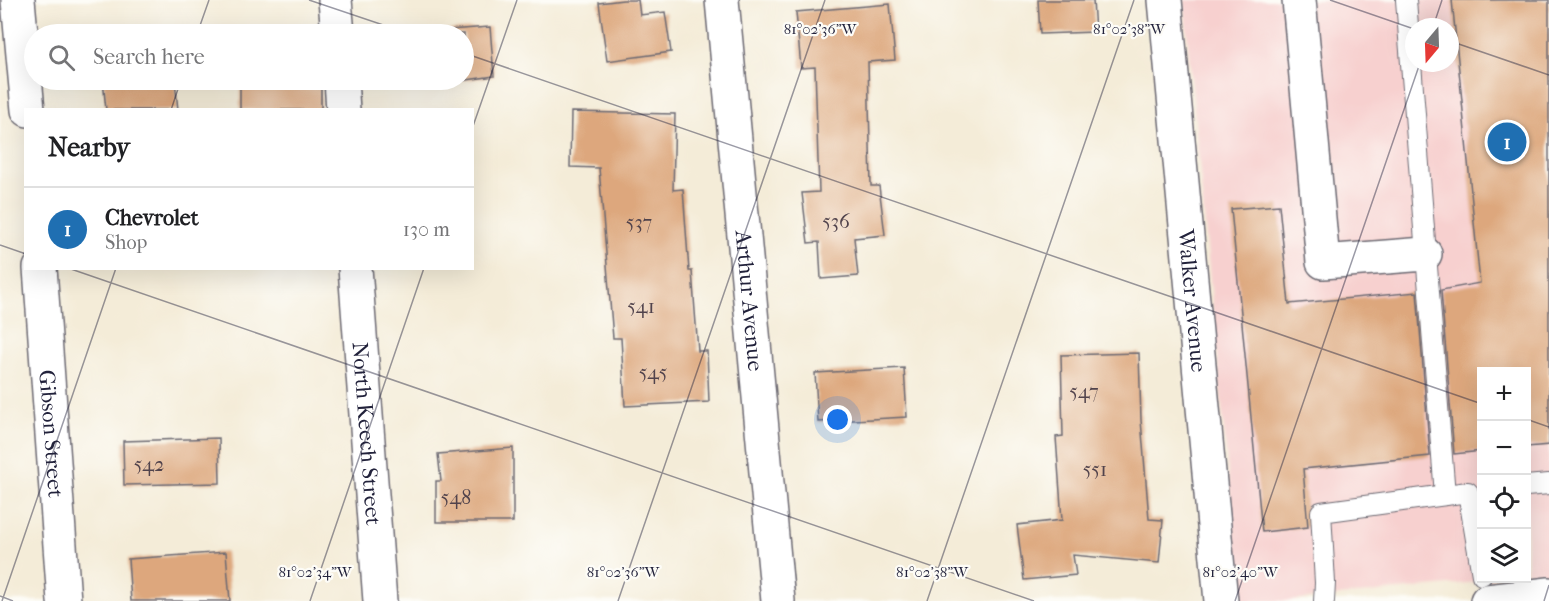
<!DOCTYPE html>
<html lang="en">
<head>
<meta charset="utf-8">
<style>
	:root { --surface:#fff; --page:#f2f2f2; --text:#202124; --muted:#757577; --line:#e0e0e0; --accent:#1f6fb2 }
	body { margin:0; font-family:"IM FELL French Canon",serif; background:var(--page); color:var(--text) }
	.controls { position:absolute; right:18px; bottom:18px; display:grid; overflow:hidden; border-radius:0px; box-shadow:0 6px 24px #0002 }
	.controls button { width:54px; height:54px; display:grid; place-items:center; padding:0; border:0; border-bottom:2px solid var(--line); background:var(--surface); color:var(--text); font:30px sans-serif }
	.compass { position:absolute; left:1405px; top:18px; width:54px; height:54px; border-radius:50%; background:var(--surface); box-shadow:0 6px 24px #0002; rotate:199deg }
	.you { position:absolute; left:838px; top:420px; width:21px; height:21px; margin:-15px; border:4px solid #fff; border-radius:50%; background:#1a73e8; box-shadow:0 0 0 9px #1a73e833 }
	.badge { display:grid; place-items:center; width:39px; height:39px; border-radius:50%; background:var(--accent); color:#fff; font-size:20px; font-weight:700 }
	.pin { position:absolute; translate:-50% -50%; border:3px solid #fff; box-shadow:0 2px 6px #0006 }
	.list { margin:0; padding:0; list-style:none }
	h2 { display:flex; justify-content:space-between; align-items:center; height:78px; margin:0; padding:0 24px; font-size:26px }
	h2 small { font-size:20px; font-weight:400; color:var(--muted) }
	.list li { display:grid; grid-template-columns:39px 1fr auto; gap:18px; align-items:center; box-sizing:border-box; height:84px; padding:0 24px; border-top:2px solid var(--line) }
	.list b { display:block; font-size:22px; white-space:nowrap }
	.list p { margin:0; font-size:20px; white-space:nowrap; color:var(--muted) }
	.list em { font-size:20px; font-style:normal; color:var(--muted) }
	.icon { flex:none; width:33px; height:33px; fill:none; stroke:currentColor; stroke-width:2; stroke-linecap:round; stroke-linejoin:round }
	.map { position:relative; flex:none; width:1549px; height:601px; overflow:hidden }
	.search { position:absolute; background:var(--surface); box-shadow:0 6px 24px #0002; left:24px; top:24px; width:450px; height:66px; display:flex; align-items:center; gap:15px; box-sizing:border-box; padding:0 21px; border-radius:33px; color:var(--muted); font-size:22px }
	.panel { position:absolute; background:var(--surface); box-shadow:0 6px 24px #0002; left:24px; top:108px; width:450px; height:162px; border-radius:0px }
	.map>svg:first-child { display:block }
</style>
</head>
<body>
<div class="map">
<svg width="1549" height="601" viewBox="0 0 1549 601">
	<rect width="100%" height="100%" fill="#fdfcf7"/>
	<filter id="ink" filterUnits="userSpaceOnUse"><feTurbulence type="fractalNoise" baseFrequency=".0167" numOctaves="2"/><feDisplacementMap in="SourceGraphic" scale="12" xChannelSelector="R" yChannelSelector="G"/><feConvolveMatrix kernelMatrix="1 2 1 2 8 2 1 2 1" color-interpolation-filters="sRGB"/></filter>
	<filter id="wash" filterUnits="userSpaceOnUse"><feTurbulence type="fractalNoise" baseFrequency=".008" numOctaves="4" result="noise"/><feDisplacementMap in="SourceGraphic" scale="24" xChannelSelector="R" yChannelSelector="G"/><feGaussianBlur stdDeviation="1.35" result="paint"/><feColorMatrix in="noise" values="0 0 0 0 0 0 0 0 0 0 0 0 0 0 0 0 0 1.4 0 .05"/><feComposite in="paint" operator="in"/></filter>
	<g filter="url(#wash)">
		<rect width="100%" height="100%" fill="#f4ecd8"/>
		<path fill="#f7d0cf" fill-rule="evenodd" d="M 1184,0 L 1549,0 L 1549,574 L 1527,576 L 1526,372 L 1482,372 L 1482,578 L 1507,579 L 1290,601 L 1240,601 ZM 1414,27 L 1450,27 L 1450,63 L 1414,63 Z"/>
		<g id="blocks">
			<g fill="#dda77d">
				<polygon points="623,0 638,0 640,15 665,12 671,52 607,61 599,3"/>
				<polygon points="1038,0 1093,0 1095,32 1040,34"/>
				<polygon points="1452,0 1549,0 1549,445 1527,447 1527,372 1482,372 1482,451 1454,454 1441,290 1480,283"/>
				<polygon points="890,4 895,60 868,62 871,186 879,186 885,235 854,238 858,276 821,279 819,242 808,243 802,193 819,192 815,67 801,68 796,12"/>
				<polygon points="490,27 494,76 453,82 452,80 464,80 464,34 448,34 448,30"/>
				<polygon points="103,80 175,80 178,110 106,110"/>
				<rect x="240" y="80" width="81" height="30"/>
				<polygon points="571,112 675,114 673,190 683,189 689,271 692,271 698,351 707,351 709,402 625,406 621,338 613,338 599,168 570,167"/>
				<polygon points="1279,205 1289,304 1417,292 1430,456 1303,469 1308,527 1262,532 1231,209"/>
				<polygon points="1139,353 1141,420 1149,519 1163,520 1159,563 1073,555 1076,575 1024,580 1017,525 1062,520 1056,437 1063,436 1061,355"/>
				<polygon points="904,368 907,417 818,422 815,373"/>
				<polygon points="219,438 220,483 124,485 123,441"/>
				<polygon points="513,448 513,522 436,522 436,481 441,481 438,454"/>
				<polygon points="226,552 230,601 131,601 128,559"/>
			</g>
		</g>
	</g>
	<g filter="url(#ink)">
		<use href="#blocks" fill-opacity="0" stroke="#6c6972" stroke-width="1.5"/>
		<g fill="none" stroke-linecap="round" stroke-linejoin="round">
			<g stroke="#6c6972" stroke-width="22">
				<g id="lane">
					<polyline points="1406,0 1445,495"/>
					<polyline points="1526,486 1549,484"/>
					<polyline points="1324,601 1325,583 1321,512 1468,492 1482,575"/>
				</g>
			</g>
			<g stroke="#6c6972" stroke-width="36">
				<g id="street">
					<polyline points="18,0 28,110"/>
					<polyline points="335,0 338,34"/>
					<path id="s1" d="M 722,0 L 778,601"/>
					<path id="s2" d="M 1165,0 L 1221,601"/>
					<polyline points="1299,0 1323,262 1425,254"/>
					<polyline points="341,80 343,110"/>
					<path id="s3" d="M 40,268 L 64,601"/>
					<path id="s4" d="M 355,268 L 380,601"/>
				</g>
			</g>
			<g stroke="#6c6972" stroke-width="36">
				<polyline id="secondary" points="1487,601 1549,594"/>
			</g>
			<use href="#lane" stroke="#fff" stroke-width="20"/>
			<use href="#street" stroke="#fff" stroke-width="33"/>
			<use href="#secondary" stroke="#fff" stroke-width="33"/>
		</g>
	</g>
	<path fill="none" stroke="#22223b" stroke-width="1.5" stroke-opacity="0.45" d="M 309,0 L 410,34M 1330,0 L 1414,29M 1433,27 L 1442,0M 197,34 L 209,0M 1450,41 L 1549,75M 464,53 L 1482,404M 171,110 L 181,80M 472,129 L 517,0M 0,245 L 26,254M 68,268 L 1034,601M 1526,419 L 1549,427M 0,596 L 13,601M 2,601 L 116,268M 310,601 L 424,268M 618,601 L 825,0M 927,601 L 1134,0M 1235,601 L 1420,63M 1544,601 L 1549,585"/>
	<g text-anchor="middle" stroke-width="4.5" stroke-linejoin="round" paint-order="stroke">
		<g font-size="20" fill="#51434c">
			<text x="836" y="228">536</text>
			<text x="639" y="229">537</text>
			<text x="641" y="313">541</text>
			<text x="653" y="379">545</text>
			<text x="1084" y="398">547</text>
			<text x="149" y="471">542</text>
			<text x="1095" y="476">551</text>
			<text x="456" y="504">548</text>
		</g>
		<g font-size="22" fill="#22223b" stroke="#fdfcf7">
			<text dy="8" stroke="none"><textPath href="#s1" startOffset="302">Arthur Avenue</textPath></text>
			<text dy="8" stroke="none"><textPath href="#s2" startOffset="302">Walker Avenue</textPath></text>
			<text dy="8" stroke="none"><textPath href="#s3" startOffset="166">Gibson Street</textPath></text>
			<text dy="8" stroke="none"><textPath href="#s4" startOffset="166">North Keech Street</textPath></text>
		</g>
	</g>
	<g font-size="15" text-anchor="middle" fill="#22223b" stroke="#fdfcf7" stroke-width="4.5" stroke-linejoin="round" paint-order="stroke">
		<text x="1129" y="34">81°02'38"W</text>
		<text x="820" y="34">81°02'36"W</text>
		<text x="315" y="577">81°02'34"W</text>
		<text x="623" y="577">81°02'36"W</text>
		<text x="932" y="577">81°02'38"W</text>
		<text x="1240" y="577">81°02'40"W</text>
	</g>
</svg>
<div class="controls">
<button>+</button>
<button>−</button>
<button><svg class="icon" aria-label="locate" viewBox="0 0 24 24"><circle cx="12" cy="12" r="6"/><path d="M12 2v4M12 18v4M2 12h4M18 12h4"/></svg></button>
<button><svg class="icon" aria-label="layers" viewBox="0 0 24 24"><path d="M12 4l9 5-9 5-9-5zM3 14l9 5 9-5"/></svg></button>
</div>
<svg class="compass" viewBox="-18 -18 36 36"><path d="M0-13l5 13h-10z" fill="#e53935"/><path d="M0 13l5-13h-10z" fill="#757577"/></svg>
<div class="you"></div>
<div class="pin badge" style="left:1507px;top:142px">1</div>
<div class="search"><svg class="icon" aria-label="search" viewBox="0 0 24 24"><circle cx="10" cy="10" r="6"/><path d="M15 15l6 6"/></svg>Search here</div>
<section class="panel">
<h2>Nearby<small></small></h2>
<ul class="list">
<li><span class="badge">1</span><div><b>Chevrolet</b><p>Shop</p></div><em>130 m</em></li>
</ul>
</section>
</div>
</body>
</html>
